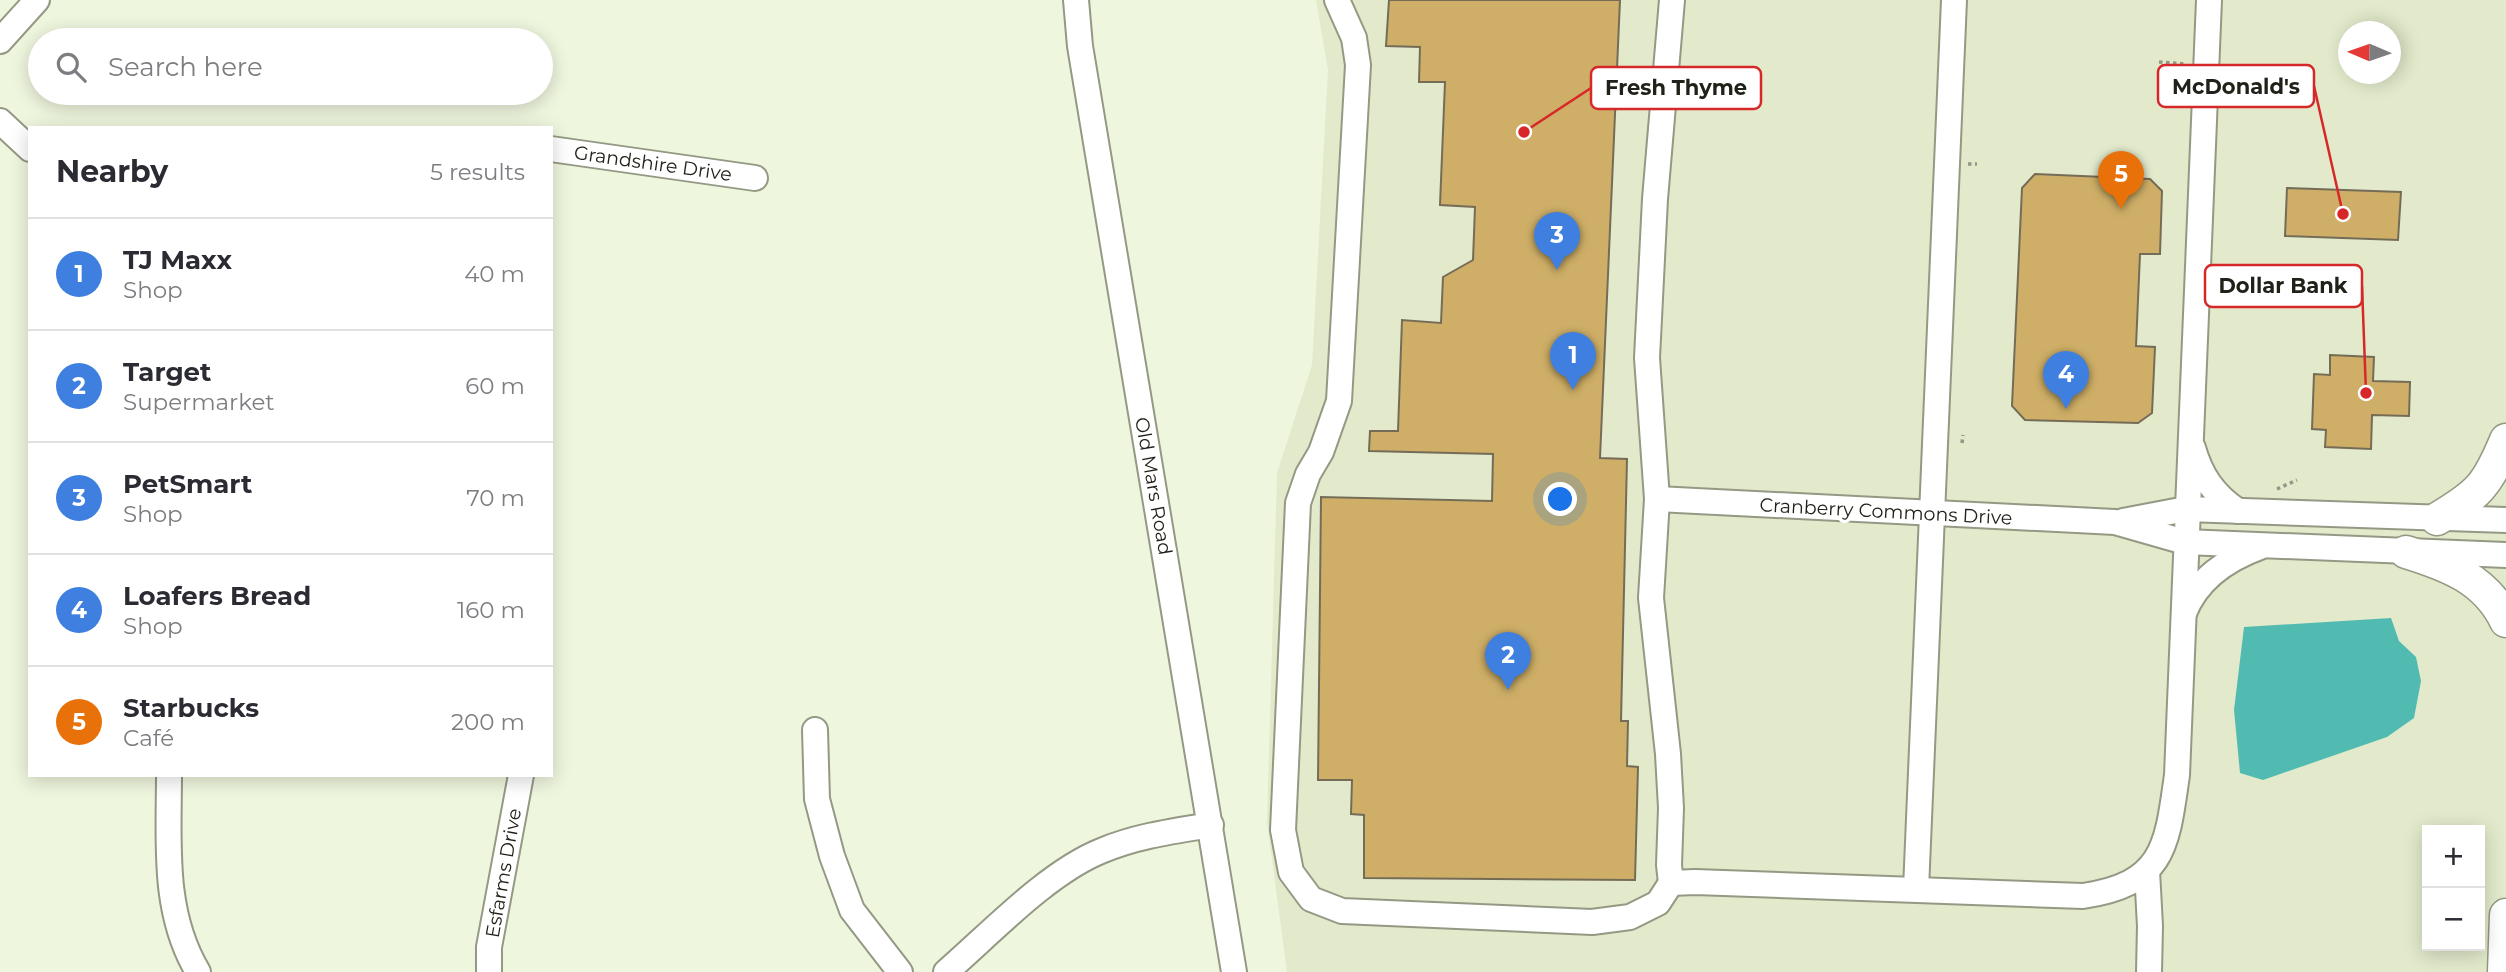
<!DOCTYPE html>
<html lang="en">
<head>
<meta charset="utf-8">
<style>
	:root { --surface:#fff; --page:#f7f7f7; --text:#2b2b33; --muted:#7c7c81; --line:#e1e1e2; --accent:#7c3aed }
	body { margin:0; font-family:Montserrat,sans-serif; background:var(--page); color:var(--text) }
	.controls { position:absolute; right:21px; bottom:21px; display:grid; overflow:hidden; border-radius:0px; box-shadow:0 4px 18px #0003 }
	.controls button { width:63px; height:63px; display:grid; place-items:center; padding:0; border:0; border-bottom:2px solid var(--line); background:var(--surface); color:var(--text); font:35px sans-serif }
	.compass { position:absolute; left:2338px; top:21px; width:63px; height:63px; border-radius:50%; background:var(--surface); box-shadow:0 4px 18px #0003; rotate:272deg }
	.you { position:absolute; left:1561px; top:500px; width:24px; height:24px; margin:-18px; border:5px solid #fff; border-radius:50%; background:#1a73e8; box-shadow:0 0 0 10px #1a73e833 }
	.badge { display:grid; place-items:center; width:46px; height:46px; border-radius:50%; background:var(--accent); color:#fff; font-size:23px; font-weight:700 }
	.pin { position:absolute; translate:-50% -58px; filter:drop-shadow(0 2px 4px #0008) }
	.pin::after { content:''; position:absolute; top:37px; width:24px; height:21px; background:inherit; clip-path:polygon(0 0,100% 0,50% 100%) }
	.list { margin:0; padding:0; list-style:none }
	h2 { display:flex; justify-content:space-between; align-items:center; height:91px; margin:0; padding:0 28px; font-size:30px }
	h2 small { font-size:23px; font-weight:400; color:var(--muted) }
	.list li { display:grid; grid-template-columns:46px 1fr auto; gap:21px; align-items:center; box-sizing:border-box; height:112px; padding:0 28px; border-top:2px solid var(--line) }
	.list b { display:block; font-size:26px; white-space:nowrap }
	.list p { margin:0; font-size:23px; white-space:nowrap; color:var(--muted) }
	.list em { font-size:23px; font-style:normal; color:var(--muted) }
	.icon { flex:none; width:38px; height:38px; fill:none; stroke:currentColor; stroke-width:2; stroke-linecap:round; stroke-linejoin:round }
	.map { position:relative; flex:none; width:2506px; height:972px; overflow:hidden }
	.search { position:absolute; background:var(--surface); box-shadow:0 4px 18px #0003; left:28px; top:28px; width:525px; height:77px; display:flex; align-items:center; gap:18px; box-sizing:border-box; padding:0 24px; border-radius:38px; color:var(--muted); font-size:26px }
	.panel { position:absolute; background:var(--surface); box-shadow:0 4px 18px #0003; left:28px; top:126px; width:525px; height:651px; border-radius:0px }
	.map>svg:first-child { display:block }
</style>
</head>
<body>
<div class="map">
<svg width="2506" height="972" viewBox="0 0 2506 972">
	<rect width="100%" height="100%" fill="#eff6de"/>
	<path fill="#e2eacb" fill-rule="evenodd" d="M 1316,0 L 2506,0 L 2506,972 L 1287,972 L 1267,822 L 1277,473 L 1312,365 L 1328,70 ZM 2348,32 L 2390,32 L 2390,74 L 2348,74 ZM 2427,830 L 2480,830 L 2480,946 L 2427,946 Z"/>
	<polygon fill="#51bbb1" points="2391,618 2399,641 2416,657 2421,681 2414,718 2387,737 2263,780 2240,773 2234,710 2244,627"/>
	<g fill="#cfaf67" stroke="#756c58" stroke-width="2">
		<polygon points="1389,0 1620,0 1600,458 1627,459 1621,721 1628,721 1627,766 1638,767 1635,880 1364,878 1364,815 1351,814 1352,780 1318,780 1321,497 1492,501 1493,454 1369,451 1370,431 1398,431 1402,320 1441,323 1443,277 1473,260 1475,207 1440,205 1445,82 1419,82 1420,47 1386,46"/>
		<polygon points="2035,174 2150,179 2162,191 2160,254 2140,254 2136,346 2155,347 2152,413 2138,423 2025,420 2012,406 2022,188"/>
		<polygon points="2287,188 2401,192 2398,240 2285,236"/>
		<polygon points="2330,355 2374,357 2373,381 2410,382 2409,416 2372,415 2371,449 2325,447 2326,430 2312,429 2314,374 2330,375"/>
	</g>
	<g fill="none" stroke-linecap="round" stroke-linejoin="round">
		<g stroke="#939983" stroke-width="28">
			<g id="minor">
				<polyline points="1076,0 1080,46 1234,972"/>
				<polyline points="1337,0 1354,38 1358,65 1339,401 1321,452 1308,474 1298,503 1283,830 1291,872 1311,899 1342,911 1592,922 1630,917 1658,903 1671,883"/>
				<path d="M 1672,0 L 1655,199 L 1647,358 L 1657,499 L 1651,598 L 1668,754 L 1671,808 L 1669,865 L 1671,883 L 1695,882 L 2083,896 C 2165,884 2167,845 2177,775 L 2209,0"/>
				<polyline points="0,41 37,0"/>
				<polyline points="0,121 30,149"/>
				<polyline points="551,149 755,178"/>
				<path d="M 2193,448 C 2201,476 2214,495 2238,511"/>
				<polyline points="1657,499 2115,522 2185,542 2506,555"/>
				<polyline points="2123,521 2186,509 2506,520"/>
				<path d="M 2184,613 C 2197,580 2227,559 2260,547"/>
				<polyline points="815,730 817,799 832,856 852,910 900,972"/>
				<path d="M 169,775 C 169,842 162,912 198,972"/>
				<polyline points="2147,871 2150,926 2149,972"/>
				<polyline points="1916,889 1954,0"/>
				<polyline points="489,972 489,947 521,775"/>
				<path d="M 946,972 C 991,933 1047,873 1101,851 C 1136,836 1174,831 1211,825"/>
			</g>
		</g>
		<g stroke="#939983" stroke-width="35">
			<g id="major">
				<path d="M 2437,519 C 2479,494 2487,486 2506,440"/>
				<path d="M 2406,552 C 2448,565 2486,579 2506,621"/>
				<polyline points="2504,972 2506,915"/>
			</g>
		</g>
		<g stroke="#939786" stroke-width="3.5" stroke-dasharray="3.5 3.5" stroke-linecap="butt">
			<polyline points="2159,62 2185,64"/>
			<polyline points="1968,164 1977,164"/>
			<polyline points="2217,300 2240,292 2255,282"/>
			<polyline points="1962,443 1963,435"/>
			<polyline points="2277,489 2297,480"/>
		</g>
		<use href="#minor" stroke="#fff" stroke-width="24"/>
		<use href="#major" stroke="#fff" stroke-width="32"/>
	</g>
	<g text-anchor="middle" stroke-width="7" stroke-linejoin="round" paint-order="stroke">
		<g font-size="19" fill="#202219" stroke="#fff">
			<text transform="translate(653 163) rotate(8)" y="7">Grandshire Drive</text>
			<text transform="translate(1154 486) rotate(80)" y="7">Old Mars Road</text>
			<text transform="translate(1886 511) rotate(3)" y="7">Cranberry Commons Drive</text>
			<text transform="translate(503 873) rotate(-80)" y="7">Esfarms Drive</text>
		</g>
	</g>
	<path fill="none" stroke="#d62828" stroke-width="2.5" d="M2343 214L2314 86M1524 132L1591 88M2366 393L2362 286"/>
	<g fill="#d62828" stroke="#fff" stroke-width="2.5">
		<circle cx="2343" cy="214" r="7"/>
		<circle cx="1524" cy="132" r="7"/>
		<circle cx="2366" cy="393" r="7"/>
	</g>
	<g fill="#fff" stroke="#d62828" stroke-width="2.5">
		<rect x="2158" y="65" width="156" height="42" rx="7"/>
		<rect x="1591" y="67" width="170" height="42" rx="7"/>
		<rect x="2205" y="265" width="157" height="42" rx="7"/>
	</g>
	<g font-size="21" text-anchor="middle" font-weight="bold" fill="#202219">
		<text x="2236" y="94">McDonald's</text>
		<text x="1676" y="95">Fresh Thyme</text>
		<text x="2283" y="293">Dollar Bank</text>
	</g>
</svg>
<div class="controls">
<button>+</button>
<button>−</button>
</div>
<svg class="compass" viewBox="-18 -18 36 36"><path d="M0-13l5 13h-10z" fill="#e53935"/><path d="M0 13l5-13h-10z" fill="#7c7c81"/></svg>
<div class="you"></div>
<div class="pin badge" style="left:1573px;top:390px;background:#3f7fe0">1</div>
<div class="pin badge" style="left:1508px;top:690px;background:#3f7fe0">2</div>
<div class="pin badge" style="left:1557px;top:270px;background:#3f7fe0">3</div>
<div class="pin badge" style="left:2066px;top:409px;background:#3f7fe0">4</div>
<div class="pin badge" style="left:2121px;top:209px;background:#e8710a">5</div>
<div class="search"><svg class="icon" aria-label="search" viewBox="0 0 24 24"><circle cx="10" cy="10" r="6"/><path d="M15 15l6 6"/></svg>Search here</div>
<section class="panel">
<h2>Nearby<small>5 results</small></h2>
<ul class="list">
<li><span class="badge" style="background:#3f7fe0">1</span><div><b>TJ Maxx</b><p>Shop</p></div><em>40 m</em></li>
<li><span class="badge" style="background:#3f7fe0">2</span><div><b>Target</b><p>Supermarket</p></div><em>60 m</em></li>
<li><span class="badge" style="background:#3f7fe0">3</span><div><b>PetSmart</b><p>Shop</p></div><em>70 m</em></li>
<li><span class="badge" style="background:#3f7fe0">4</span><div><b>Loafers Bread</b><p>Shop</p></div><em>160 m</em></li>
<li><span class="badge" style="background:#e8710a">5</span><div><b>Starbucks</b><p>Café</p></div><em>200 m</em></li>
</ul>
</section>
</div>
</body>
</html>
